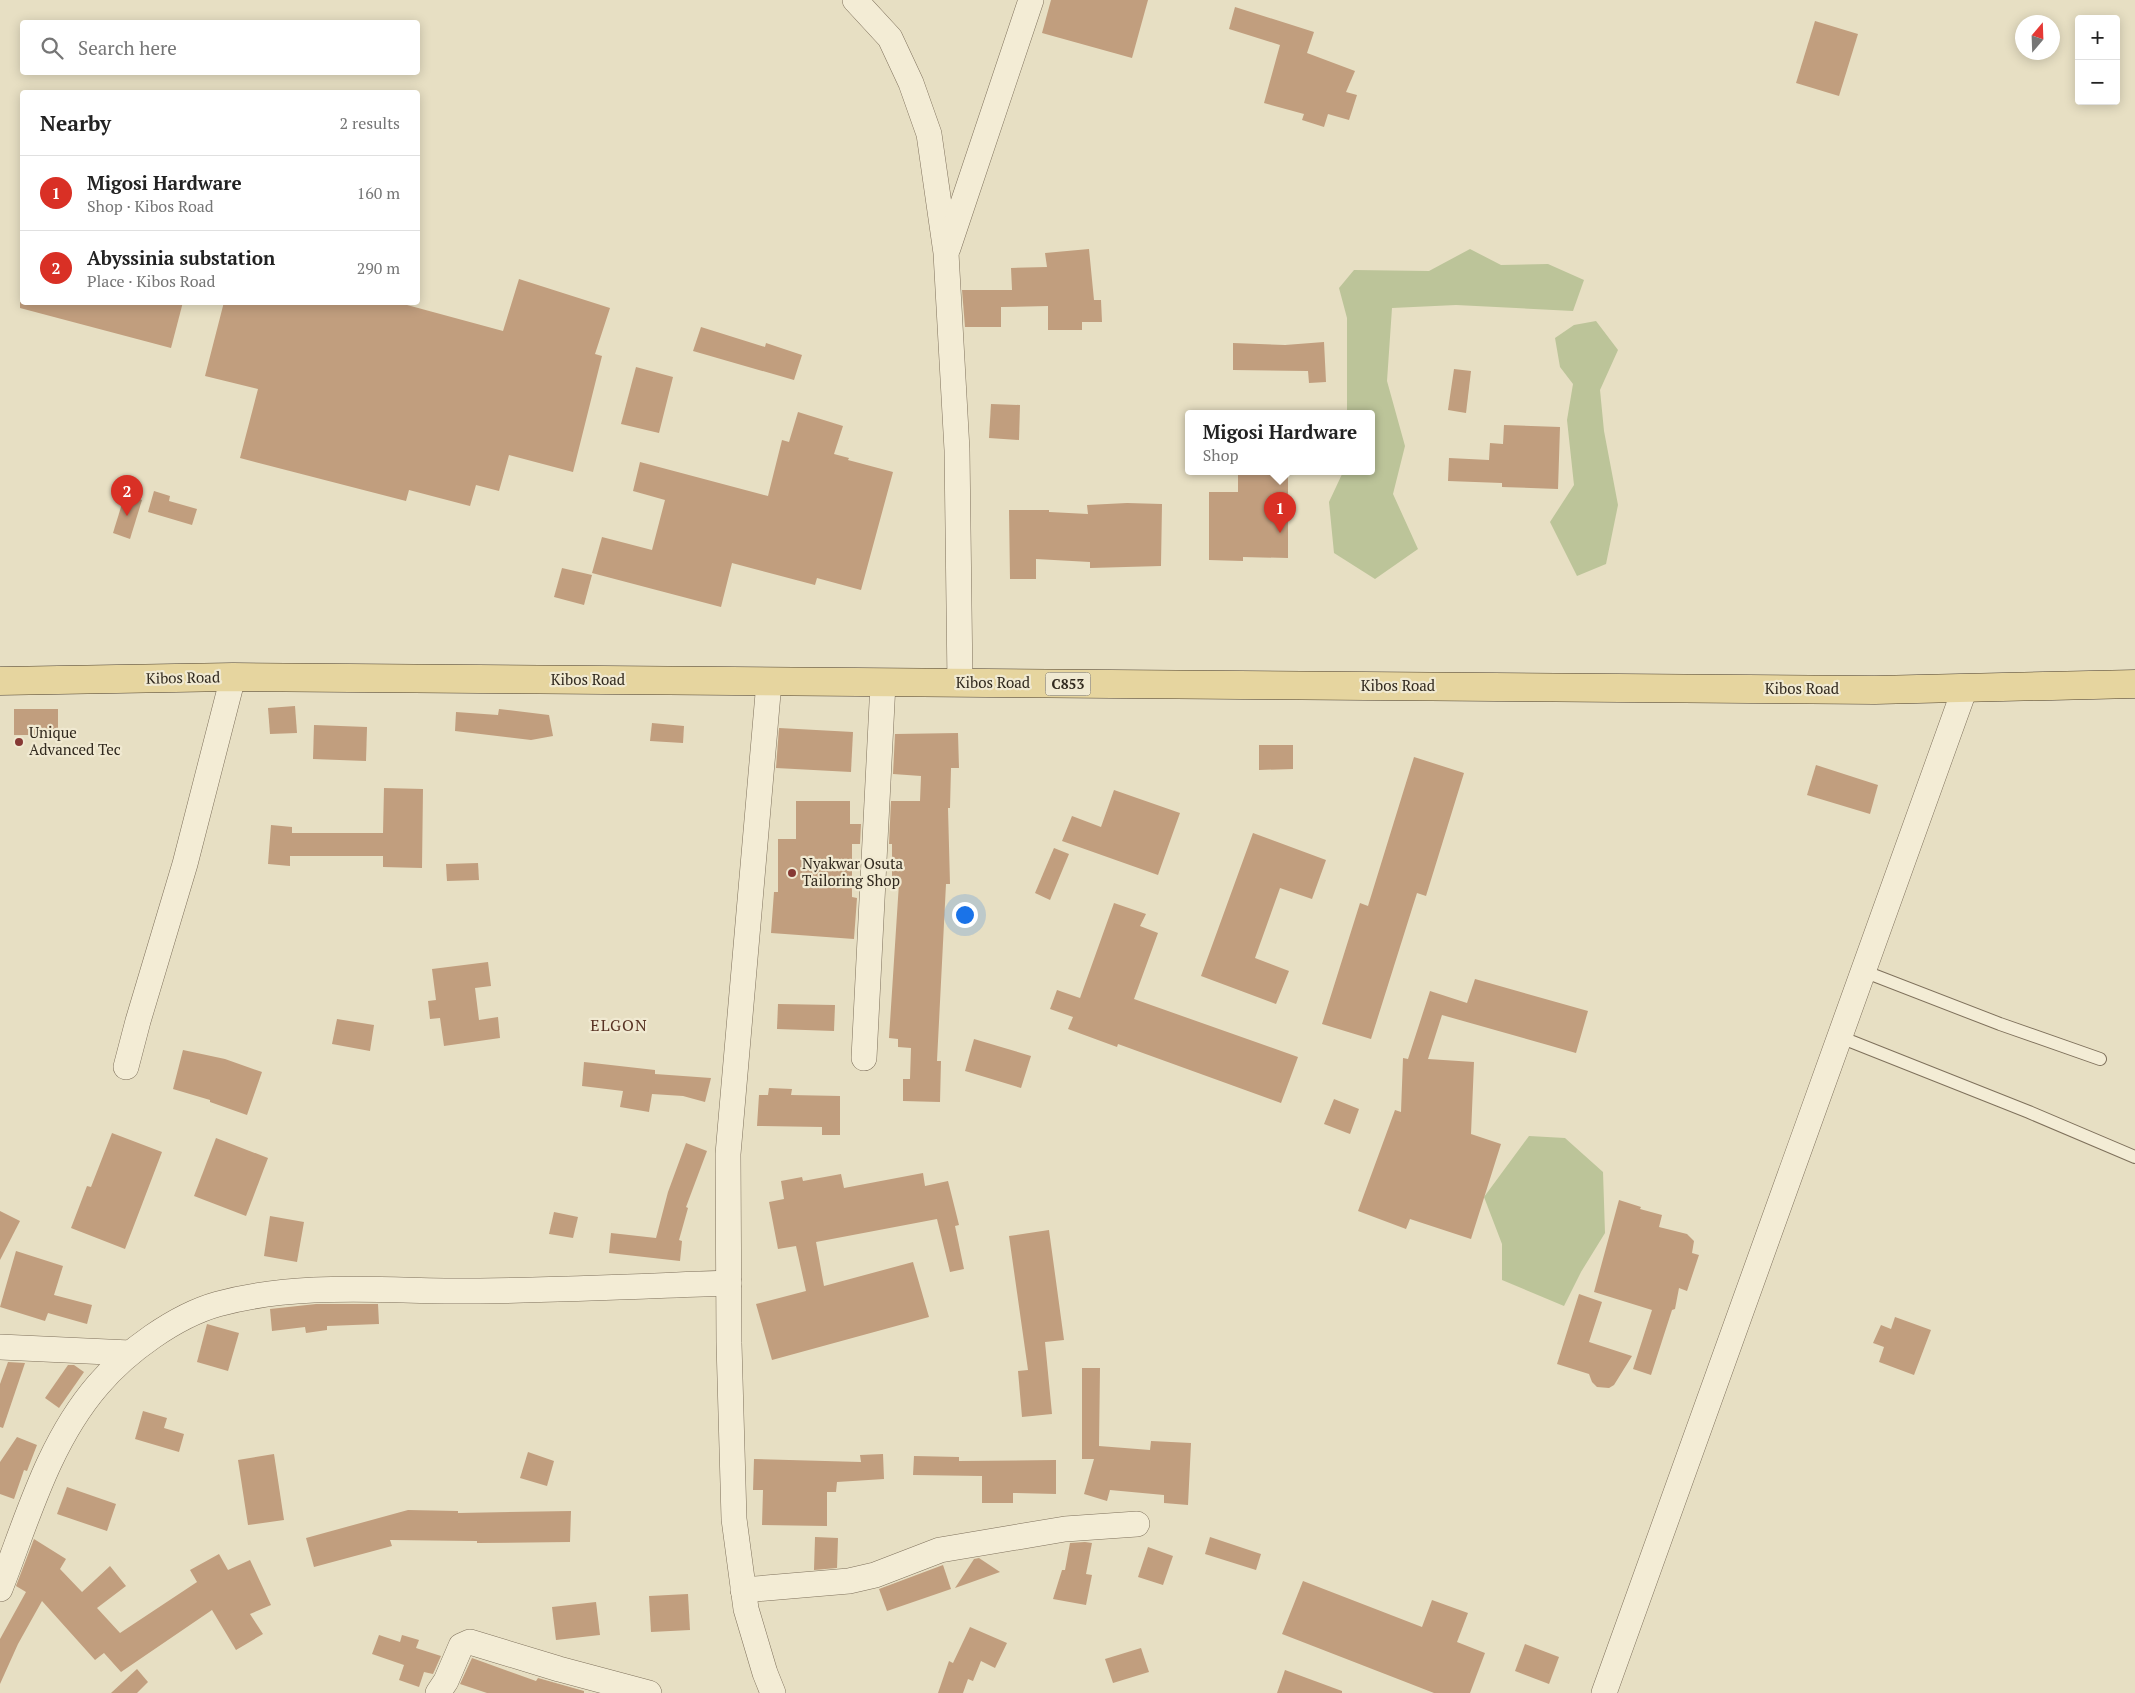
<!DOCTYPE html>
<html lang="en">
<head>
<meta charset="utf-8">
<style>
	:root { --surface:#fff; --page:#f6f6f6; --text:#222; --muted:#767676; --line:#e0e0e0; --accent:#d93025 }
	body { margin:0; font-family:"PT Serif",serif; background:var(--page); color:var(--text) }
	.controls { position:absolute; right:15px; top:15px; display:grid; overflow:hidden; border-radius:5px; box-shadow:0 2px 12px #0003 }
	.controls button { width:45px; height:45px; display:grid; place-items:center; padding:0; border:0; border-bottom:1px solid var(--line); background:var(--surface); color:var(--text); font:25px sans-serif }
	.compass { position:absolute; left:2015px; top:15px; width:45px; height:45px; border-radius:50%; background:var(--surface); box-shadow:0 2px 12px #0003; rotate:19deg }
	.you { position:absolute; left:964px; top:914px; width:18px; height:18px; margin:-12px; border:4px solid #fff; border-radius:50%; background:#1a73e8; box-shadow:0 0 0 8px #1a73e833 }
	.badge { display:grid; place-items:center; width:32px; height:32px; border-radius:50%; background:var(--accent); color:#fff; font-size:16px; font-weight:700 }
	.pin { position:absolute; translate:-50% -41px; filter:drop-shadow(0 1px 2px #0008) }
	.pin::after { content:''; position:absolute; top:26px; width:18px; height:15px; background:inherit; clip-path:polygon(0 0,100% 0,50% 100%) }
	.popup { position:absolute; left:1185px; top:410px; width:190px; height:65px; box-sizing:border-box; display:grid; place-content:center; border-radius:5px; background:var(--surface); filter:drop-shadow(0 1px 4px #0005); font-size:16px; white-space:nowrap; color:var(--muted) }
	.popup b { font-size:19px; color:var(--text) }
	.popup::after { content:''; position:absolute; left:50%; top:100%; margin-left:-10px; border:10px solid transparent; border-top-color:var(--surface) }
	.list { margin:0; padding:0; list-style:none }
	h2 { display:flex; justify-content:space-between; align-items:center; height:65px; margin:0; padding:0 20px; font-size:21px }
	h2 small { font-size:16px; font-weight:400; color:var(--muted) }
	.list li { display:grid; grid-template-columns:32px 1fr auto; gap:15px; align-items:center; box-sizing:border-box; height:75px; padding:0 20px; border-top:1px solid var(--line) }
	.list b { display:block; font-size:19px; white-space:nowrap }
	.list p { margin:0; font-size:16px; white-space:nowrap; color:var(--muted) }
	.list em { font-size:16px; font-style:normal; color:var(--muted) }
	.icon { flex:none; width:28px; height:28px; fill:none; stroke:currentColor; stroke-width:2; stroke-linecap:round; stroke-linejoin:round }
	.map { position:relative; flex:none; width:2135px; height:1693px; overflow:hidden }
	.search { position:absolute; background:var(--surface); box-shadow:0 2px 12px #0003; left:20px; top:20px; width:400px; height:55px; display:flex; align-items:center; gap:12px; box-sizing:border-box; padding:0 18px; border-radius:5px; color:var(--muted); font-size:19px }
	.panel { position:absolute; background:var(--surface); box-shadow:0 2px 12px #0003; left:20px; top:90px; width:400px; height:215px; border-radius:5px }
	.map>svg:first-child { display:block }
</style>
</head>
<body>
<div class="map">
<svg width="2135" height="1693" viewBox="0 0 2135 1693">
	<rect width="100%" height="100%" fill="#e7dfc3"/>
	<g fill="#bcc499">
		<polygon points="1470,249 1501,265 1548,264 1584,280 1573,311 1456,305 1392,308 1387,381 1405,446 1393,494 1418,549 1375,579 1334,553 1329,502 1343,472 1371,472 1371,414 1347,414 1347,318 1339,288 1354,270 1429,271"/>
		<polygon points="1596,321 1618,350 1600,390 1604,431 1618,505 1606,564 1577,576 1550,522 1574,485 1567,420 1573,384 1560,367 1555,338 1574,325"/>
		<polygon points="1529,1136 1565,1138 1603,1172 1605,1233 1581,1272 1564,1306 1502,1280 1502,1244 1484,1197"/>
	</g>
	<g fill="#c19e7e">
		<polygon points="1051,0 1148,0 1132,58 1042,33"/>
		<polygon points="1235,7 1314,32 1307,53 1355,71 1346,92 1357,95 1349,120 1328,114 1324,127 1302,120 1304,114 1264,103 1280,45 1229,29"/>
		<polygon points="1815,21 1858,34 1839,96 1796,83"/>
		<polygon points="1089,249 1094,300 1101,300 1102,322 1082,322 1082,330 1048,330 1048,306 1001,307 1001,327 965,327 962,290 1012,290 1011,268 1047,267 1045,253"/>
		<polygon points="519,279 610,308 595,354 602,356 573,472 509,455 499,491 476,485 470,506 409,490 406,501 240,458 258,389 205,376 224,302 396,302 503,331"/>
		<polygon points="20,302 183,302 171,348 20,308"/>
		<polygon points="701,327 765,347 766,343 802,355 794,380 693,351"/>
		<polygon points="1324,342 1326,382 1309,383 1308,371 1233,370 1233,343 1285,345"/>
		<polygon points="636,367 673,377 659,433 621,424"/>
		<polygon points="1454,369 1471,371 1466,413 1448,410"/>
		<polygon points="991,404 1020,405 1019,440 989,438"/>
		<polygon points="798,412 843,426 834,454 849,458 848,460 893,472 861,590 817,578 815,585 732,563 721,607 592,573 602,537 652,550 665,500 633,491 640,462 768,496 782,440 789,442"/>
		<polygon points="1504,425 1560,427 1558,489 1502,487 1502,483 1448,481 1449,458 1489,460 1490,443 1503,444"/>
		<polygon points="1238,472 1288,472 1288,558 1243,557 1243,561 1209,560 1209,492 1238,492"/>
		<polygon points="154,491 170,496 169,501 197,509 192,525 148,512"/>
		<polygon points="125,494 142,500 130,539 113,533"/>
		<polygon points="1127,503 1162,504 1161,566 1090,568 1090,562 1036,559 1036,579 1010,579 1009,510 1049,510 1049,512 1088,514 1087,505"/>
		<polygon points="562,568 592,575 584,605 554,597"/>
		<polygon points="295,706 297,733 270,734 268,708"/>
		<rect x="14" y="709" width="44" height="26"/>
		<polygon points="499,709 549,715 553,736 531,740 455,731 456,712 498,715"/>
		<polygon points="652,723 684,726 683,743 650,741"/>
		<polygon points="314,725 367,727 366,761 313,759"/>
		<polygon points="779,728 853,732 851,772 776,768"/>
		<polygon points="958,733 959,768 951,768 950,808 948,808 950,884 946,884 937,1061 941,1061 940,1102 903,1101 903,1079 910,1079 911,1048 898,1047 898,1039 889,1038 899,883 892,883 892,844 889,844 891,801 920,801 921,776 893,774 895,734"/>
		<polygon points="1259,745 1293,745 1293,769 1259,770"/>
		<polygon points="1414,757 1464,773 1426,896 1417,893 1371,1039 1322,1024 1360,903 1368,906"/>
		<polygon points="1816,765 1878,785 1870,814 1807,795"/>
		<polygon points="384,788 423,789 422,868 383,867 383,856 290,856 290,866 268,864 271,825 292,827 292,833 383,833"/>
		<polygon points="1114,790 1180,813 1158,875 1062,841 1072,816 1101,827"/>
		<polygon points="796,801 850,801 850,824 861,824 860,844 852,844 852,897 857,898 854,939 771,933 774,892 778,892 778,839 796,839"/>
		<polygon points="1253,833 1326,860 1312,899 1280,888 1255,958 1289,971 1276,1004 1201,976"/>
		<polygon points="1054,848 1069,854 1050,900 1035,893"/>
		<polygon points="478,863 479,880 447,881 446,864"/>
		<polygon points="1114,903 1146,914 1140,926 1158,933 1134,999 1298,1057 1281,1103 1118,1044 1117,1047 1068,1029 1073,1017 1050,1009 1057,990 1080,998"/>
		<polygon points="488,962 491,986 475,988 479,1020 498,1017 500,1038 444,1046 440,1018 430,1019 428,1001 436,1000 432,969"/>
		<polygon points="1475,979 1588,1011 1576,1053 1442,1015 1428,1059 1474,1062 1471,1134 1501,1144 1471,1239 1410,1219 1406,1229 1358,1211 1395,1110 1401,1112 1403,1058 1408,1059 1430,991 1467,1003"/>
		<polygon points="778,1004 835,1005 834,1031 777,1029"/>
		<polygon points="337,1019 374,1025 370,1051 332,1044"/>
		<polygon points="974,1039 1031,1056 1021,1088 965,1071"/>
		<polygon points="183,1050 225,1059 262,1072 247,1115 210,1102 210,1100 173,1089"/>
		<polygon points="584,1062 655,1070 655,1074 711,1078 705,1102 683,1096 652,1094 649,1112 620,1107 623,1091 582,1086"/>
		<polygon points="769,1088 792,1089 791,1095 840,1096 840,1135 822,1135 822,1127 757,1126 759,1095 768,1095"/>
		<polygon points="1334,1099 1359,1109 1350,1134 1324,1124"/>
		<polygon points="112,1133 162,1152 125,1249 71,1228 87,1186 91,1187"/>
		<polygon points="216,1138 268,1158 246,1216 194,1196"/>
		<polygon points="686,1143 707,1151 686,1207 688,1208 679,1240 682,1241 680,1261 609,1253 611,1233 656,1238 668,1192"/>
		<polygon points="923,1173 925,1186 948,1181 959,1225 955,1226 964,1269 950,1272 937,1219 816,1242 824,1286 913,1262 929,1317 772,1360 756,1304 806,1291 796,1246 778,1249 769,1202 784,1199 781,1181 802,1177 803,1181 841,1174 844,1188"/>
		<polygon points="1619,1200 1641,1207 1640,1209 1662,1215 1659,1227 1687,1234 1694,1241 1692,1253 1699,1255 1687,1291 1679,1288 1675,1309 1672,1310 1651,1375 1633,1369 1652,1310 1594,1292"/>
		<polygon points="0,1211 20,1221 0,1260"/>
		<polygon points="554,1212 578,1217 573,1238 549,1234"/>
		<polygon points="270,1216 304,1222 297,1262 264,1256"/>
		<polygon points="1049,1230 1064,1340 1045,1342 1052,1414 1022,1417 1018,1371 1028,1370 1009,1236"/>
		<polygon points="16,1251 63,1266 54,1295 92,1305 87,1324 48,1313 45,1321 0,1307"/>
		<polygon points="1579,1294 1602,1302 1589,1342 1632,1356 1614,1385 1609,1388 1597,1387 1592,1382 1589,1374 1557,1364"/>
		<polygon points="316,1304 378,1304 379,1324 327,1326 327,1330 306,1333 305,1327 272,1331 270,1309"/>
		<polygon points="1895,1317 1931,1330 1914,1375 1879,1362 1884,1347 1873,1343 1881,1325 1891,1329"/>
		<polygon points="207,1324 239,1333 228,1371 197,1362"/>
		<polygon points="8,1362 25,1363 3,1428 0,1427 0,1384"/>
		<polygon points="68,1365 74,1365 84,1372 59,1408 45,1398"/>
		<polygon points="1082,1368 1100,1368 1099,1446 1150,1450 1151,1441 1191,1443 1188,1505 1164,1503 1164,1495 1110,1490 1107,1501 1084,1494 1094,1459 1082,1459"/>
		<polygon points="143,1411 167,1418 164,1428 184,1434 179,1452 135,1439"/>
		<polygon points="17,1437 37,1445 27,1471 24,1470 14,1499 0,1494 0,1462"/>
		<polygon points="528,1452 554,1461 547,1486 520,1478"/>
		<polygon points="274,1454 284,1520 248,1525 238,1460"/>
		<polygon points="883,1454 884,1479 837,1482 836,1492 827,1492 827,1526 762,1525 763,1490 753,1490 754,1459 861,1462 860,1455"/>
		<polygon points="914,1456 959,1457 959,1461 1056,1460 1056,1494 1013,1493 1013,1503 982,1503 982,1476 913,1475"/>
		<polygon points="67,1487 116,1504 107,1531 57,1514"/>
		<polygon points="408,1510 458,1511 458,1513 571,1511 570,1542 477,1543 477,1541 390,1540 392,1546 314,1567 306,1538"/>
		<polygon points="815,1537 838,1538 837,1568 814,1570"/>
		<polygon points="1210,1537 1261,1554 1256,1570 1205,1554"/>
		<polygon points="34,1539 66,1559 60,1569 82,1592 110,1566 126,1586 97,1608 120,1633 197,1582 190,1570 219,1554 228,1570 250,1560 271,1605 250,1614 263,1634 236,1650 212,1610 121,1672 104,1653 95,1660 42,1601 18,1644 0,1684 0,1639 26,1592 16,1586"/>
		<polygon points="1085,1542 1092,1543 1086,1574 1092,1575 1086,1605 1053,1599 1062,1570 1065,1570 1070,1543"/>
		<polygon points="1148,1547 1173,1556 1163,1585 1138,1577"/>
		<polygon points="979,1558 1000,1572 955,1588 974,1559"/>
		<polygon points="943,1565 951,1589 887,1611 879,1589"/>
		<polygon points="1303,1581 1422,1627 1432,1600 1468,1613 1457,1642 1485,1653 1470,1693 1434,1693 1282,1634"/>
		<polygon points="688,1594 690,1630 651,1632 649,1596"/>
		<polygon points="596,1602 600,1635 556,1640 552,1607"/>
		<polygon points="970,1627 1007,1643 995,1668 981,1661 973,1681 968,1679 963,1693 938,1693 949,1661 953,1663"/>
		<polygon points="379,1635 400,1642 402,1635 419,1640 416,1648 441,1656 433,1674 424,1672 419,1687 399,1680 404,1665 372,1654"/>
		<polygon points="1525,1644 1559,1657 1549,1684 1515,1671"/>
		<polygon points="1141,1648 1149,1672 1113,1683 1105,1659"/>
		<polygon points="472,1658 536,1681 538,1678 584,1691 584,1693 487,1693 460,1684"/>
		<polygon points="137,1669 148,1682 137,1693 111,1693"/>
		<polygon points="1285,1670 1342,1691 1342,1693 1277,1693"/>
	</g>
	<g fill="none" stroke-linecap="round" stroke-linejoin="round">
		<g stroke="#7f715c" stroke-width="14">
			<g id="service">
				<polyline points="1863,971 2000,1024 2100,1059"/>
				<polyline points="1840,1037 2029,1112 2135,1157"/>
			</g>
		</g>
		<g stroke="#7f715c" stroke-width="26">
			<g id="minor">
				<polyline points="855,0 890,38 911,83 929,134 946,253 957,450 960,683"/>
				<polyline points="948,248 1031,0"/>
				<polyline points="769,682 728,1154 729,1343 734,1519 746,1609 765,1673 773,1693"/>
				<polyline points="864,1058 883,683"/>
				<polyline points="126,1067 138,1021 185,864 233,677"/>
				<polyline points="0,1347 130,1353"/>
				<path d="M 0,1589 C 27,1520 48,1443 98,1385 C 126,1352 175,1316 218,1304 C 302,1281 393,1292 480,1291 C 563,1290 646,1286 729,1283"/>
				<polyline points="743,1590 849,1581 875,1575 940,1550 1065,1529 1137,1524"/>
				<polyline points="438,1693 446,1681 461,1646 470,1642 559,1669 649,1693"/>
				<polyline points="1604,1693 1965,688"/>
			</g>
		</g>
		<g stroke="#4d4030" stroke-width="29">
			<polyline id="primary" points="0,681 233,677 1875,690 2135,684"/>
		</g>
		<use href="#service" stroke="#f3ecd5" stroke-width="12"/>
		<use href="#minor" stroke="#f3ecd5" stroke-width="25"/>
		<use href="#primary" stroke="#e6d59f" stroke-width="28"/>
	</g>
	<g fill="#863934" stroke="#f0e9d1" stroke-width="2">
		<circle cx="19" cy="742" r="5"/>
		<circle cx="792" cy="873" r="5"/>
	</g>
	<g text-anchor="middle" stroke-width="4.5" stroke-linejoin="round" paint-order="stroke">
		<rect fill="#f0e9d1" stroke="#6a6354" stroke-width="1" x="1045.5" y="672.5" width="45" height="23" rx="4"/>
		<g font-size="14" font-weight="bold" fill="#31291e">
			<text x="1068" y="689">C853</text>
		</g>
		<g font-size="15" fill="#31291e" stroke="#f0e9d1">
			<text transform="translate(183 678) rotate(-1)" y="5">Kibos Road</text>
			<text x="588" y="685">Kibos Road</text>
			<text x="993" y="688">Kibos Road</text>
			<text x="1398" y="691">Kibos Road</text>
			<text x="1802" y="694">Kibos Road</text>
		</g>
		<g font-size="15" fill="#31291e" stroke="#f0e9d1" text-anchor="start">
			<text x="29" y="738">Unique<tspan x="29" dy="17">Advanced Tec</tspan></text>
			<text x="802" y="869">Nyakwar Osuta<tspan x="802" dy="17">Tailoring Shop</tspan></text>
		</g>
		<g font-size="16" letter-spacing="1" fill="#583223" stroke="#f0e9d1">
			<text x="619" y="1031">ELGON</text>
		</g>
	</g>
</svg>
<div class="controls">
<button>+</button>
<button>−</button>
</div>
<svg class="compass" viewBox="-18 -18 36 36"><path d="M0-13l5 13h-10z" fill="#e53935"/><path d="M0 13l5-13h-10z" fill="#767676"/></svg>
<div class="you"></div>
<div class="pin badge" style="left:1280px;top:533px">1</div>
<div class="popup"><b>Migosi Hardware</b>Shop</div>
<div class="pin badge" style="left:127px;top:516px">2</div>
<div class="search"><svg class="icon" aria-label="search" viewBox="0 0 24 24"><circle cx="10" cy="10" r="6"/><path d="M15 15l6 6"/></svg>Search here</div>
<section class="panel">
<h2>Nearby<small>2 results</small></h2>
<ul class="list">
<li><span class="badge">1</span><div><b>Migosi Hardware</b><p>Shop · Kibos Road</p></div><em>160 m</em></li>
<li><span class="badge">2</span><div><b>Abyssinia substation</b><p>Place · Kibos Road</p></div><em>290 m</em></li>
</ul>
</section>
</div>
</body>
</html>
